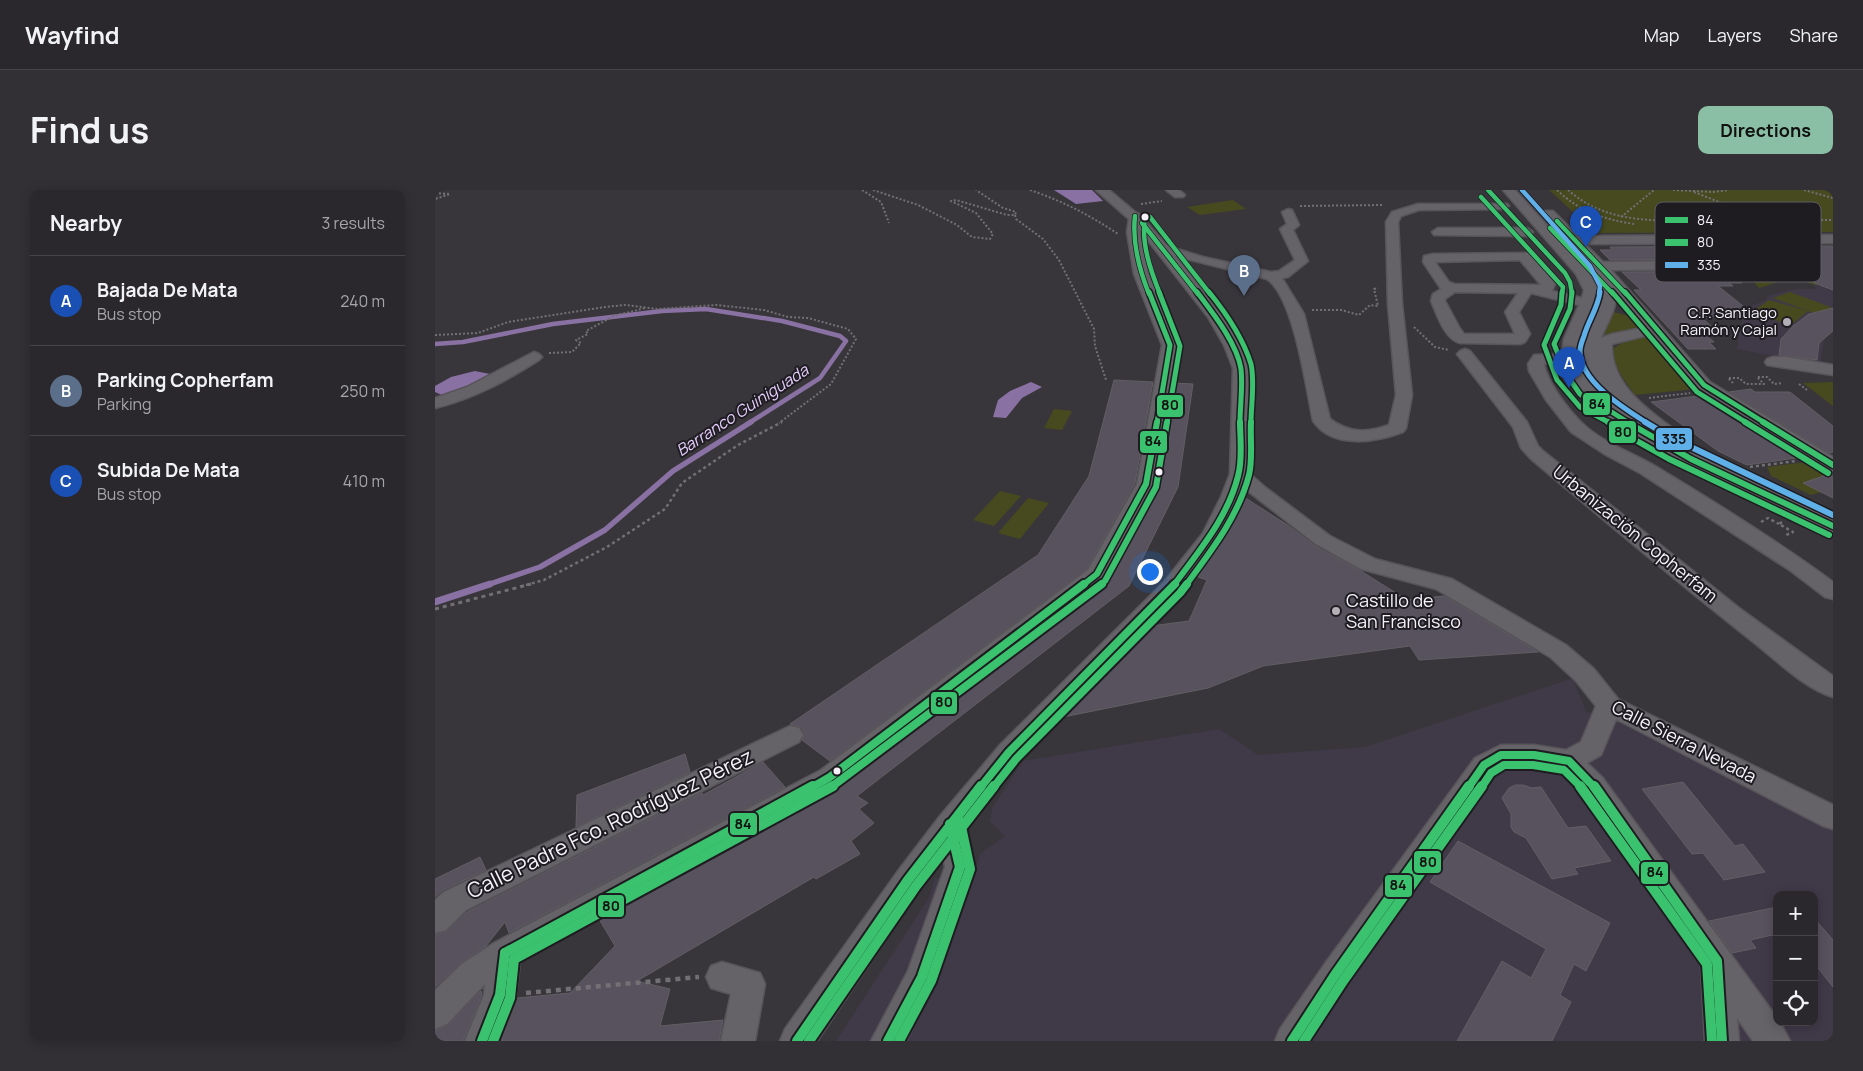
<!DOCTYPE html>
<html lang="en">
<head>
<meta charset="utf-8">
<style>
	:root { --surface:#2a282c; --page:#323034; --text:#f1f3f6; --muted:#a5a6a9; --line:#464448; --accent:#8abfa5 }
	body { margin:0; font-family:Manrope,sans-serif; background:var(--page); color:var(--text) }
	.controls { position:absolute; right:15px; bottom:15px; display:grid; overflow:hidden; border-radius:10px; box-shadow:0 2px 12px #0003 }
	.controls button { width:45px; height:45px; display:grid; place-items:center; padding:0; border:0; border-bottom:1px solid var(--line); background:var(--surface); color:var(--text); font:25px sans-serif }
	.you { position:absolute; left:714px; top:381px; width:18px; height:18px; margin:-12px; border:4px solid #fff; border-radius:50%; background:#1a73e8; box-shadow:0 0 0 8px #1a73e833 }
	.badge { display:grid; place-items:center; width:32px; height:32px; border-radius:50%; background:var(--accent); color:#fff; font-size:16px; font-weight:700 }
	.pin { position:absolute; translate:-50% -41px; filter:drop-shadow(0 1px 2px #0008) }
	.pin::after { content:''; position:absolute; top:26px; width:18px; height:15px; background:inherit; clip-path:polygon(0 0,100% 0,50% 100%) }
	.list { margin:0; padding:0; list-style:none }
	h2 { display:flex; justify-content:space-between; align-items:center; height:65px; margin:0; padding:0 20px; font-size:21px }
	h2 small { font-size:16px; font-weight:400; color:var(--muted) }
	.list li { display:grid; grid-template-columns:32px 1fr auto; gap:15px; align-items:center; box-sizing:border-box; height:90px; padding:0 20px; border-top:1px solid var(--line) }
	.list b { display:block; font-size:19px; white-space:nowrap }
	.list p { margin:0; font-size:16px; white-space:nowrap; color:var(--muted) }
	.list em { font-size:16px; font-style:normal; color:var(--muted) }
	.icon { flex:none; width:28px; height:28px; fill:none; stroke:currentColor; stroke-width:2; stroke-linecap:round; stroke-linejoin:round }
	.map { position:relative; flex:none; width:1398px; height:851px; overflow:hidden; border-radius:10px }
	header { display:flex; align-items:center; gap:30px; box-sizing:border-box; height:70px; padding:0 25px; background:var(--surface); border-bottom:1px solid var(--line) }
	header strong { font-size:24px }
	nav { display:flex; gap:28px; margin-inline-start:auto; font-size:18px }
	.intro { display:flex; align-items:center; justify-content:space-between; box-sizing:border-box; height:120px; padding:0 30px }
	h1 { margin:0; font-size:35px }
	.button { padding:12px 22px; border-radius:10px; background:var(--accent); color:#111; font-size:18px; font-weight:700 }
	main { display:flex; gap:30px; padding:0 30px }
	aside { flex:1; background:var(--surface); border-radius:10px; box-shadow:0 2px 12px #0003 }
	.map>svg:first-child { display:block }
</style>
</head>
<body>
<header>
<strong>Wayfind</strong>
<nav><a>Map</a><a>Layers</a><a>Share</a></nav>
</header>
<div class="intro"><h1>Find us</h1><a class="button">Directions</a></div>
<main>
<aside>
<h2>Nearby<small>3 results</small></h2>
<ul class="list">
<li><span class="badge" style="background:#1a4fb4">A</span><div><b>Bajada De Mata</b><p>Bus stop</p></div><em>240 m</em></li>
<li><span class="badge" style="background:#5c6f8a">B</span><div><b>Parking Copherfam</b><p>Parking</p></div><em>250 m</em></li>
<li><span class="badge" style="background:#1a4fb4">C</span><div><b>Subida De Mata</b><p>Bus stop</p></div><em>410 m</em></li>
</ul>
</aside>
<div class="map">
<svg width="1398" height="851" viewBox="0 0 1398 851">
	<rect width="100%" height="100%" fill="#38363b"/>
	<g fill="#403948" fill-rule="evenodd">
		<polygon points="1398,82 1398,141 1389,149 1385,175 1302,159 1308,123 1316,116 1332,110 1332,106 1344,103 1361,99 1383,99 1377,95 1379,94 1366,91"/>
		<path d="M 1138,488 L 1151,522 L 1180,526 L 1398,637 L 1398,851 L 401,851 L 494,708 L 500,688 L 538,691 L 545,664 L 570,646 L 554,631 L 558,617 L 588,571 L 784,539 L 823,565 L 930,557 ZM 1342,705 L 1379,705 L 1379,832 L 1342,832 Z"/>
	</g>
	<g fill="#474a1f">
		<polygon points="1114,0 1398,0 1398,42 1161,43"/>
		<polygon points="798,10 811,19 765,25 752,17"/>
		<polygon points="1398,77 1398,92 1380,95 1363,90 1343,92 1324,98 1316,89 1303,90 1290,79 1298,78 1306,84 1341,83 1335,78"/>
		<polygon points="1355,102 1398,118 1398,119 1384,125 1373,121 1356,135 1315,123 1334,110 1373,121 1338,108"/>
		<polygon points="1178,122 1195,126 1207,134 1206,138 1169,146"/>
		<path d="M 1212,147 L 1247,188 L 1262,199 L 1200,205 C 1190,191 1177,176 1179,158 L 1192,150 Z"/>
		<polygon points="1398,192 1398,216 1368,193"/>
		<polygon points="619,219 637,221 627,240 609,238"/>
		<polygon points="1371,272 1395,284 1368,293 1386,302 1376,305 1336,286 1332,277"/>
		<polygon points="565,301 586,306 559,336 538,330"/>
		<polygon points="593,308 614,313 585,349 563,343"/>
	</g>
	<g fill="#8a71a3">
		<polygon points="619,0 657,0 668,11 641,14"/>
		<polygon points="40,181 60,185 11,207 0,202 0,196 16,187"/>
		<polygon points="596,192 607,197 587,208 571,228 558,227 563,210 575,201"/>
	</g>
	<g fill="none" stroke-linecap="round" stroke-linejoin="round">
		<polyline stroke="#8a71a3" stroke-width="4.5" points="0,154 28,152 118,134 227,121 271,119 347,131 405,146 411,151 385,188 314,233"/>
		<polyline stroke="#8a71a3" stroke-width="5.5" points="52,395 105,377 170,340 238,281 316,232"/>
		<polyline stroke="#8a71a3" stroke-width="7" points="0,412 55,394"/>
	</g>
	<g fill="#57525e" stroke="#615f64">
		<polygon points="1398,56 1398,100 1353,83 1296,84 1307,93 1294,93 1298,96 1283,96 1323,128 1265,126 1276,136 1261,136 1279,152 1274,152 1281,159 1253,159 1199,100 1206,100 1187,82 1360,81 1374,72 1369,64 1350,57 1284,58 1272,65 1273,69 1175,70 1165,60 1177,60 1175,57"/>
		<polygon points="1398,118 1398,141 1384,153 1382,170 1344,165 1346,149 1358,136 1374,124"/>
		<polygon points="679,190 718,192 700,293 652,379 395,571 367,550 370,544 366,537 355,534 603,365 654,286"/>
		<polygon points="739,193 758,194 743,297 694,396 422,606 433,613 424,619 439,633 416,651 425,664 381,689 379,687 202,791 235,799 225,836 288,830 284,851 66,851 82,808 135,803 180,756 164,729 405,595 671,390 722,295"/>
		<polygon points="1316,199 1320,202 1355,202 1398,236 1398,262 1394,263 1294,202"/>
		<polygon points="1270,205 1368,267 1312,275 1283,261 1216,212"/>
		<polygon points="1397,283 1398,308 1368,293"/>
		<polygon points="809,307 854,336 880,356 926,381 972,410 1009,406 1103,462 984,470 975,456 828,476 773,498 628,527 716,436 754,431 772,390 763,387"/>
		<polygon points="250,564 255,582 141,637 142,605"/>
		<polygon points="328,572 350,597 74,743 70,732 51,756 26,773 0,797 0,745 12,741 32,722 267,603 268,605"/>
		<polygon points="1248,592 1300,656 1308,654 1330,682 1289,690 1268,663 1257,664 1207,599"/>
		<polygon points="1080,595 1088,595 1097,598 1106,597 1133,638 1151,636 1176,671 1139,678 1143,684 1117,689 1091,648 1079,642 1076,637 1076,624 1067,608 1074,598"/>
		<polygon points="1023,651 1175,733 1151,781 1139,774 1125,805 1136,812 1117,851 1022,851 1067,771 1096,788 1111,759 995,692"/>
		<polygon points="45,667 51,680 8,700 0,707 0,689"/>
		<polygon points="1342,717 1342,744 1315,750 1321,758 1297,763 1274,731"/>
		<polygon points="1379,728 1398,750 1398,797 1379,773"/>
		<polygon points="46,801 47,805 28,851 0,851 0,841 13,835"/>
	</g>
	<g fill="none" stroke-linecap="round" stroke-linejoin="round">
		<g stroke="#58555a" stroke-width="3">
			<g id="minor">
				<path d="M 661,0 L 674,0 L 700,22 L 704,24 L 732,56 L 768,67 L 836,82 L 844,81 L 860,70 L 845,39 L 852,34 L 847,22 L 853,19 L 857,20 L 864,35 L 858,40 L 873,71 L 853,87 L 847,88 L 869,124 L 895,229 C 914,243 932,243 954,235 L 961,205 L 953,114 L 951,32 L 957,22 L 983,14 L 1072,14 L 1074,16 L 1068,19 L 984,20 L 966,26 L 963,32 L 967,114 L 977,205 L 971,238 L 968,242 C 941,252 898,260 878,231 C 871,197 859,108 832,89 L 740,66 L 787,126 L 805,155 L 814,178 L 813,282 L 831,298 L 895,346 L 940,369 L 1017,389 L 1131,455 L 1159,479 L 1183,509 L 1398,615 L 1398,639 L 1388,636 L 1181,529 L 1166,565 L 1152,573 L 1167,587 L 1342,828 L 1342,832 L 1345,832 L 1355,851 L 1318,851 L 1302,828 L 1304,851 L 1270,851 L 1266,775 L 1147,601 L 1126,580 L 1099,575 L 1070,575 L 1058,582 L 911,795 L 876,851 L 840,851 L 845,839 L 889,775 L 1040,568 L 1066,555 L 1099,555 L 1131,560 L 1146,552 L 1161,516 L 1141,491 L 1115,467 L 1001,399 L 926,379 L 881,354 L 809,298 L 787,344 L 745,402 L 583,569 L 530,636 L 540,677 L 503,787 L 471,851 L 436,851 L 473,781 L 510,677 L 508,665 L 382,851 L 345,851 L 350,839 L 463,681 L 505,626 L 565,555 L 729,392 L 768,343 L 786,307 L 795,284 L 798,178 L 789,155 L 773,127 L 704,39 L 713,84 L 743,155 L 720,294 L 670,389 L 404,594 L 85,771 L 81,805 L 64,851 L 30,851 L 49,805 L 50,794 L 12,834 L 0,839 L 0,800 L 27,774 L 59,753 L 386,580 L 653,380 L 702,294 L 727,155 L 699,84 L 692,42 L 694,29 Z"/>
				<polygon points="731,0 744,0 750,5 748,7 740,7"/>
				<path d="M 1068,0 L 1080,0 L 1152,80 L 1163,100 L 1160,110 L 1166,111 L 1167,102 L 1148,74 L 1153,71 L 1110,25 L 1108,23 L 1110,21 L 1118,21 L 1143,46 L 1398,45 L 1398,53 L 1150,54 L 1168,72 L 1277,71 L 1273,67 L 1284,60 L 1350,59 L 1367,65 L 1372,72 L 1360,79 L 1176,80 L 1275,192 L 1398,267 L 1398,281 L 1391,279 L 1263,198 L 1218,144 L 1177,154 C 1175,199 1221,225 1252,249 L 1255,253 L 1252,257 L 1248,258 L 1398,328 L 1398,342 C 1372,336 1346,319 1322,308 C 1262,279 1152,238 1129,170 L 1109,174 C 1112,192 1134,221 1148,234 C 1168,253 1196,262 1220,276 C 1280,312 1341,350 1398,392 L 1398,409 L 1390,407 L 1356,381 L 1205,283 L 1171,265 L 1136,242 L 1111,210 L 1094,181 L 1093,174 L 1099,165 L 1127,164 L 1129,149 L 1144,115 L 1096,103 L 1084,122 L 1095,144 L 1090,152 L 1085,154 L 1025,153 C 1009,149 1002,124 996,111 L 998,104 L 1006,99 L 988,72 L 989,66 L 998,64 L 1094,63 L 1120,94 L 1117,101 L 1147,108 L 1149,100 L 1141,84 ZM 1348,67 L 1358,71 L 1305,72 L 1288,68 ZM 1085,70 L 1106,95 L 1019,94 L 1014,92 L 1000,72 ZM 1178,98 L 1208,136 L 1207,138 L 1177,144 L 1166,148 C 1171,135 1187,111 1178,98 ZM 1020,102 L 1083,103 L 1070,122 L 1080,144 L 1029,144 L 1024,137 L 1010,111 L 1010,109 ZM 1157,118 L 1164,120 C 1141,170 1141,172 1178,214 C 1138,180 1136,165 1157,118 ZM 1180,216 L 1191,216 L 1227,247 Z"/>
				<polygon points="1003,38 1092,38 1098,42 1092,46 999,45 997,42"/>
				<path d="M 1030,159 L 1035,161 L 1092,232 L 1103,256 L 1108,261 L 1304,418 L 1398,486 L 1398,507 C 1370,499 1340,469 1317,451 C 1242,392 1169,330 1096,269 L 1086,258 L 1078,237 L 1022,164 L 1025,161 Z"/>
				<path d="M 99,162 L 104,164 L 107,167 L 104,170 C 71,191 38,209 0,218 L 0,208 L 32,197 Z"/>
				<polygon points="1338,167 1351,167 1398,175 1398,185 1332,175 1330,172 1332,169"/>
				<polygon points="355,536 364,538 368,545 364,552 31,720 11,740 0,743 0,710 9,702"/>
				<polygon points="287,772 325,783 330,794 320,851 286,851 296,804 276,798 271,787 276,776"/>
			</g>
		</g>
		<g stroke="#727074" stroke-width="2" stroke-dasharray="2 2" stroke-linecap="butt">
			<polyline points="427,0 446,12 454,33"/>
			<polyline points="438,0 483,15 522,35 537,47 555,49 558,44 541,23 516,11 521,10 572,25 580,25 581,22 568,18 541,0"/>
			<path d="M 595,0 C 627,11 655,25 683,44"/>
			<path d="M 1122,0 C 1145,22 1168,29 1199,34"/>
			<path d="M 1133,0 C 1176,38 1234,30 1287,30 C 1324,30 1361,30 1398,30"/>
			<polyline points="1238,0 1278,2 1294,0"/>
			<polyline points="1369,0 1398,8"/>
			<polyline points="1259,2 1294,16 1319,31"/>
			<polyline points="0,3 15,4 0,9"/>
			<polyline points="706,14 727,11"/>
			<polyline points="865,16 949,15"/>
			<polyline points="580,25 581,29 608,49 624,70 659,139 660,156 671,190"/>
			<polyline points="1186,27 1219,0"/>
			<polyline points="877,120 906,120 924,125 935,115 943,116 939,99 943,98"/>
			<polyline points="979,137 1000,157 1014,160"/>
			<polyline points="0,145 43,143 73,132 170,117 190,115 223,119 281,115 329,120 353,127 373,128 413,139 421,149 396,194 344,233"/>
			<polyline points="114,163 137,162 146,153 141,150 153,144 151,141 179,126 210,118"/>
			<polyline points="1298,193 1293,188 1304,188 1311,194 1329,194 1322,187 1332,187 1339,194 1347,193"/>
			<polyline points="1364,194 1372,200"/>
			<polyline points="1214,208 1255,203"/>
		</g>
		<g stroke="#727074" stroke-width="2.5" stroke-dasharray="3 3" stroke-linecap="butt">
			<polyline points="1315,277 1361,271"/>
			<polyline points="1326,332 1333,328 1344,334"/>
			<polyline points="1347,332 1344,334 1358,342 1349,346"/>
			<polyline points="91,395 109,390 172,357 230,319 247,293 303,255 347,232"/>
		</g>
		<polyline stroke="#727074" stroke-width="3" stroke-dasharray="4 4" stroke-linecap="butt" points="0,419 96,394"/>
		<polyline stroke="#727074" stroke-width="4.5" stroke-dasharray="5 5" stroke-linecap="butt" points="91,803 264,787"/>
		<use href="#minor" fill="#656368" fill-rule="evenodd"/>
		<g stroke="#1e1c21" stroke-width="6">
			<g id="bus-1-far4">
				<polyline points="1053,0 1130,83 1135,92 1137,104"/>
				<path d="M 700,26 C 697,53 704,79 714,104"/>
				<polyline points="1122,31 1191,104"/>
				<polyline points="707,33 763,104"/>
			</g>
		</g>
		<g stroke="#1e1c21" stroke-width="8">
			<g id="bus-1-far3">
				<polyline points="714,102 735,155 722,233"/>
				<path d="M 762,102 C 777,122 802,153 806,179 C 808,196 805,216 805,233"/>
				<polyline points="1137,102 1135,119 1119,154 1131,184 1145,204 1154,211 1172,219 1194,233"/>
				<polyline points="1190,102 1269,195 1330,233"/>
			</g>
		</g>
		<g stroke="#1e1c21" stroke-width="9">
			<g id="bus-1-far2">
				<polyline points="1192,232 1256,269 1398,336"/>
				<polyline points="1328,232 1398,275"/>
				<polyline points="648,395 662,384 711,294 722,232"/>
				<path d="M 739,395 C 764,361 793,327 803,286 C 808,269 805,248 805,232"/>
			</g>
		</g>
		<g stroke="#1e1c21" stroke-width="12">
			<g id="bus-1-far1">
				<polyline points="376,598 395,587 649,394"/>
				<polyline points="545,598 574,562 740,394"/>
				<polyline points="1033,598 1049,575 1066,565 1099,565 1134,571 1160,598"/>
			</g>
		</g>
		<g stroke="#1e1c21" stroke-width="14">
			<g id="bus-1">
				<polyline points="1159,596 1282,771 1287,851"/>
				<polyline points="70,763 378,596"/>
				<polyline points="47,851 65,805 70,763"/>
				<polyline points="362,851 473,690 546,596"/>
				<polyline points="453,851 487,787 525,677 515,634"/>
				<polyline points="857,851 900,785 1034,596"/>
			</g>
		</g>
		<g stroke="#1e1c21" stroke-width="6">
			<g id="bus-2-far4">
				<polyline points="1046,7 1128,97 1127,104"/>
				<path d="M 710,27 C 706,53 715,79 725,104"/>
				<polyline points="715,27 775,104"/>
				<polyline points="1115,38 1178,104"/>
			</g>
		</g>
		<g stroke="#1e1c21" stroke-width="8">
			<g id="bus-2-far3">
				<polyline points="724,102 745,156 732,233"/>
				<path d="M 774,102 C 791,123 808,148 816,174 C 820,192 816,215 816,233"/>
				<polyline points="1127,102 1126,115 1109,155 1122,190 1145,217 1175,233"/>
				<polyline points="1177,102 1262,202 1312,233"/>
			</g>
		</g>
		<g stroke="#1e1c21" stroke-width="9">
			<g id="bus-2-far2">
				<polyline points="1173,232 1193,246 1234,269 1394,345"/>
				<polyline points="1310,232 1393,283"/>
				<polyline points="665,395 670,391 721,297 732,232"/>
				<path d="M 751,395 C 776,361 803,327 814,285 C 818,269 815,249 816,232"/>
			</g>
		</g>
		<g stroke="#1e1c21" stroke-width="12">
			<g id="bus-2-far1">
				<polyline points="395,598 667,394"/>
				<polyline points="558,598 581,569 745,403 752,394"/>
				<polyline points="1046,598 1056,583 1069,575 1098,575 1129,580 1147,598"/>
			</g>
		</g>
		<g stroke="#1e1c21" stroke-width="14">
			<g id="bus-2">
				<polyline points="1145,596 1272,774 1277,851"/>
				<polyline points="58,851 75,808 79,769 398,596"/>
				<polyline points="374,851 481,696 559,596"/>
				<polyline points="464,851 496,791 535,679 525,632"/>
				<polyline points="869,851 908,791 1047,596"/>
			</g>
		</g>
		<g stroke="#1e1c21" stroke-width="6">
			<polyline id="bus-3-far2" points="1087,0 1155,76 1165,96 1164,104"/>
		</g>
		<g stroke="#1e1c21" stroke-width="8">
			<path id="bus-3-far1" d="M 1165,102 C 1163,118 1153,131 1149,146 C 1147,151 1145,157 1145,161 C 1145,192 1190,219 1212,233"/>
		</g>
		<g stroke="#1e1c21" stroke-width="9">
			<polyline id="bus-3" points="1210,232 1235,247 1398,325"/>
		</g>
		<use href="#bus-1-far4" stroke="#3ac26e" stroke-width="4.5"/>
		<use href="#bus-1-far3" stroke="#3ac26e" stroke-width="5"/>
		<use href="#bus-1-far2" stroke="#3ac26e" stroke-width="6"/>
		<use href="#bus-1-far1" stroke="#3ac26e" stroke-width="8"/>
		<use href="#bus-1" stroke="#3ac26e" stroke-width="10"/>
		<use href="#bus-2-far4" stroke="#3ac26e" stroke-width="4.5"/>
		<use href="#bus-2-far3" stroke="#3ac26e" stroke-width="5"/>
		<use href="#bus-2-far2" stroke="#3ac26e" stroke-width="6"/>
		<use href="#bus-2-far1" stroke="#3ac26e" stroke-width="8"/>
		<use href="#bus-2" stroke="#3ac26e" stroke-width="10"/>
		<use href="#bus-3-far2" stroke="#5fb0e8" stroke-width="4.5"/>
		<use href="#bus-3-far1" stroke="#5fb0e8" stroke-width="5"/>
		<use href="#bus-3" stroke="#5fb0e8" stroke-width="6"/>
	</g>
	<g fill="#f6f2fa" stroke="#1e1c21" stroke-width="2">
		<circle cx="710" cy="27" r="4.5"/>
		<circle cx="724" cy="282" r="4.5"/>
		<circle cx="402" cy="581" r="4.5"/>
	</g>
	<g fill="#b4b0b7" stroke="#1e1c21" stroke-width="2">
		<circle cx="1352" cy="132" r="5"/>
		<circle cx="901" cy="421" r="5"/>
	</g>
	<g text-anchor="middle" stroke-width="4" stroke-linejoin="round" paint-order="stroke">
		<g font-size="15" fill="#f6f2fa" stroke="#1e1c21" text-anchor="end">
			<text x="1342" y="128">C.P. Santiago<tspan x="1342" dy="17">Ramón y Cajal</tspan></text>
		</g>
		<g font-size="16" font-style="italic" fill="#e5cefe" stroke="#1e1c21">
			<text transform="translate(307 220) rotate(-33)" y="6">Barranco Guiniguada</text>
		</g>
		<g font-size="18" fill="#f6f2fa" stroke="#1e1c21">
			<text transform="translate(1200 344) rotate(39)" y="6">Urbanización Copherfam</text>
			<text transform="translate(1249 552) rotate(27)" y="6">Calle Sierra Nevada</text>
		</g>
		<g font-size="18" fill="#f6f2fa" stroke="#1e1c21" text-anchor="start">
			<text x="911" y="417">Castillo de<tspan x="911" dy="21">San Francisco</tspan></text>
		</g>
		<g font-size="21" fill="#f6f2fa" stroke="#1e1c21">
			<text transform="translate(175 634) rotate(-26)" y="7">Calle Padre Fco. Rodríguez Pérez</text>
		</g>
	</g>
	<rect x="1220" y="12" width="166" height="80" rx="8" fill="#1e1c21" stroke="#5f5c62" stroke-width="1"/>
	<rect x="1230" y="27" width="23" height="6" fill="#3ac26e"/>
	<rect x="1230" y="49" width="23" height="7" fill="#3ac26e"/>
	<rect x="1230" y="72" width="23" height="6" fill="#5fb0e8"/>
	<g font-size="14" fill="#f6f2fa">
		<text x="1262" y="35">84</text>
		<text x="1262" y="57">80</text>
		<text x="1262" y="80">335</text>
	</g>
	<g stroke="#1e1c21" stroke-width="2">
		<rect x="1147" y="202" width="29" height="24" rx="5" fill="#3ac26e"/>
		<rect x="721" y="204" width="28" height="24" rx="5" fill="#3ac26e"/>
		<rect x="1173" y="230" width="29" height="24" rx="5" fill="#3ac26e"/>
		<rect x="1220" y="237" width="38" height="24" rx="5" fill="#5fb0e8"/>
		<rect x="704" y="240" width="29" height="24" rx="5" fill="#3ac26e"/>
		<rect x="495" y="501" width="28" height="24" rx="5" fill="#3ac26e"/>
		<rect x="294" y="622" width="29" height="24" rx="5" fill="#3ac26e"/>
		<rect x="978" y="660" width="29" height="24" rx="5" fill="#3ac26e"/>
		<rect x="1205" y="671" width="29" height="24" rx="5" fill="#3ac26e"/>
		<rect x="949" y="684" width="29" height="24" rx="5" fill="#3ac26e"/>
		<rect x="162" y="704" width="28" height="24" rx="5" fill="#3ac26e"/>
	</g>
	<g font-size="14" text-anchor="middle" font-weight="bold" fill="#111">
		<text x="1162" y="219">84</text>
		<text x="735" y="220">80</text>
		<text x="1188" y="247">80</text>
		<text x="1239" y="254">335</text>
		<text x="718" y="256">84</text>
		<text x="509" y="517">80</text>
		<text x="308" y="639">84</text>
		<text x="993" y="677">80</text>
		<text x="1220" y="687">84</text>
		<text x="963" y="700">84</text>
		<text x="176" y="721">80</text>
	</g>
</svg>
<div class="controls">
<button>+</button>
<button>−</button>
<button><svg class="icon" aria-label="locate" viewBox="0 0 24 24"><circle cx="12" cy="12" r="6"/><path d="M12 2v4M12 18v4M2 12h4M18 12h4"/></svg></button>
</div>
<div class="you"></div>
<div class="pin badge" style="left:1134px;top:198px;background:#1a4fb4">A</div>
<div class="pin badge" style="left:809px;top:106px;background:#5c6f8a">B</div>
<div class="pin badge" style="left:1151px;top:57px;background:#1a4fb4">C</div>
</div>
</main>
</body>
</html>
